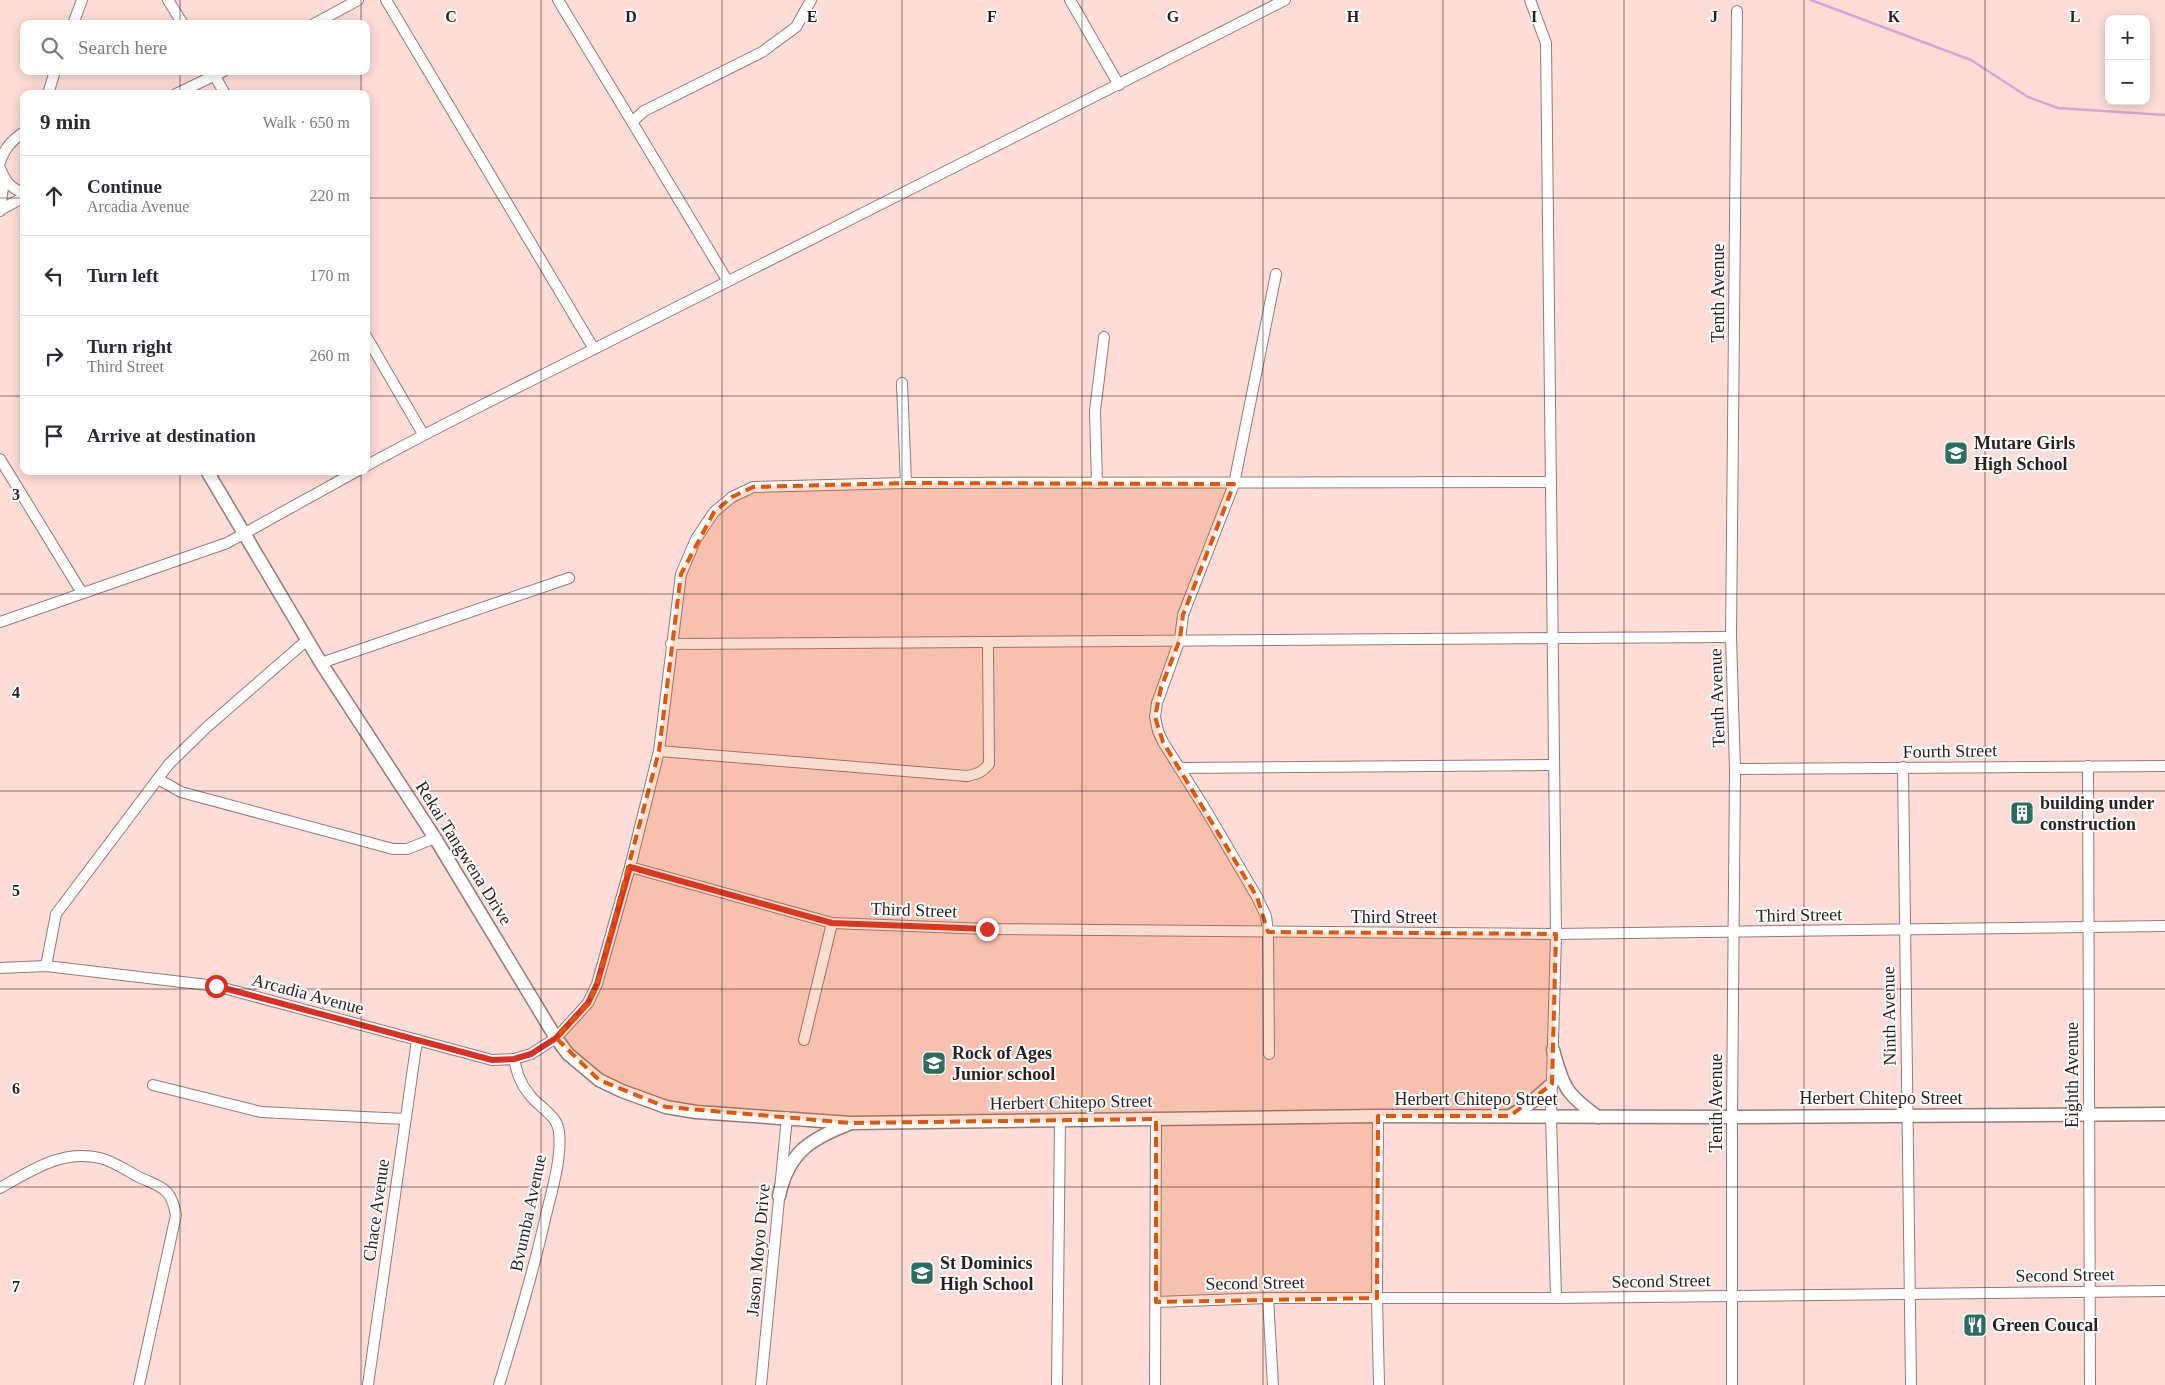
<!DOCTYPE html>
<html lang="en">
<head>
<meta charset="utf-8">
<style>
	:root { --surface:#fff; --page:#f7f7f7; --text:#2b2b33; --muted:#7c7c81; --line:#e1e1e2 }
	body { margin:0; font-family:"Times New Roman",serif; background:var(--page); color:var(--text) }
	.controls { position:absolute; right:15px; top:15px; display:grid; overflow:hidden; border-radius:10px; box-shadow:0 2px 12px #0003 }
	.controls button { width:45px; height:45px; display:grid; place-items:center; padding:0; border:0; border-bottom:1px solid var(--line); background:var(--surface); color:var(--text); font:25px sans-serif }
	.stop { position:absolute; width:15px; height:15px; margin:-11px; border:4px solid #d93025; border-radius:50%; background:#fff }
	.stop.end { background:#d93025; border-color:#fff; box-shadow:0 1px 5px #0008 }
	.list { margin:0; padding:0; list-style:none }
	h2 { display:flex; justify-content:space-between; align-items:center; height:65px; margin:0; padding:0 20px; font-size:21px }
	h2 small { font-size:16px; font-weight:400; color:var(--muted) }
	.list li { display:grid; grid-template-columns:32px 1fr auto; gap:15px; align-items:center; box-sizing:border-box; height:80px; padding:0 20px; border-top:1px solid var(--line) }
	.list b { display:block; font-size:19px; white-space:nowrap }
	.list p { margin:0; font-size:16px; white-space:nowrap; color:var(--muted) }
	.list em { font-size:16px; font-style:normal; color:var(--muted) }
	.icon { flex:none; width:28px; height:28px; fill:none; stroke:currentColor; stroke-width:2; stroke-linecap:round; stroke-linejoin:round }
	.map { position:relative; flex:none; width:2165px; height:1385px; overflow:hidden }
	.search { position:absolute; background:var(--surface); box-shadow:0 2px 12px #0003; left:20px; top:20px; width:350px; height:55px; display:flex; align-items:center; gap:12px; box-sizing:border-box; padding:0 18px; border-radius:10px; color:var(--muted); font-size:19px }
	.panel { position:absolute; background:var(--surface); box-shadow:0 2px 12px #0003; left:20px; top:90px; width:350px; height:385px; border-radius:10px }
	.map>svg:first-child { display:block }
</style>
</head>
<body>
<div class="map">
<svg width="2165" height="1385" viewBox="0 0 2165 1385">
	<rect width="100%" height="100%" fill="#fedcd8"/>
	<g fill="none" stroke-linecap="round" stroke-linejoin="round">
		<polyline stroke="#d6a9d5" stroke-width="2.5" points="1811,0 1971,60 2028,97 2058,108 2165,115"/>
		<g stroke="#987a77" stroke-width="12">
			<g id="minor">
				<polyline points="168,0 183,24"/>
				<polyline points="386,0 594,349"/>
				<polyline points="558,0 632,122"/>
				<polyline points="1070,0 1119,85"/>
				<polyline points="1530,0 1546,43 1556,934 1551,1116 1556,1298"/>
				<polyline points="73,24 82,0"/>
				<polyline points="314,24 358,0"/>
				<polyline points="212,71 225,94"/>
				<polyline points="48,94 55,71"/>
				<polyline points="176,94 224,71"/>
				<path d="M 0,162 C 5,148 11,141 24,132"/>
				<path d="M 0,168 C 5,181 10,188 24,193"/>
				<polyline points="0,210 24,197"/>
				<polyline points="0,211 4,179"/>
				<polyline points="727,280 632,122 644,111 762,52 796,27 811,0"/>
				<polyline points="366,336 423,434"/>
				<polyline points="902,383 906,483"/>
				<polyline points="0,459 82,593"/>
				<path d="M 366,466 C 442,424 519,387 596,348 C 825,230 1056,118 1285,0"/>
				<polyline points="1097,483 1095,411 1104,337"/>
				<polyline points="0,622 227,543 357,471"/>
				<polyline points="671,644 1731,637"/>
				<polyline points="321,663 569,578"/>
				<path d="M 659,751 L 967,776 C 977,774 983,772 989,764 L 988,642"/>
				<polyline points="2088,766 2090,1385"/>
				<polyline points="1903,767 1911,1385"/>
				<polyline points="1179,768 1552,765"/>
				<polyline points="1735,769 2165,766"/>
				<polyline points="158,779 181,792 393,849 407,849 435,838"/>
				<polyline points="630,867 832,923 987,929 1556,934 2165,926"/>
				<polyline points="46,966 56,914 169,764 207,727 307,640"/>
				<polyline points="0,968 46,966 216,986 492,1060 514,1059 531,1054 556,1038 588,1003 597,984 630,867 659,751 681,574 696,539 714,512 732,497 753,487 906,483 1550,482"/>
				<polyline points="804,1040 832,923"/>
				<polyline points="1269,1054 1268,932 1266,916 1257,897 1204,807 1163,742 1158,731 1155,717 1157,703 1180,639 1183,615 1234,484 1276,274"/>
				<polyline points="153,1085 261,1112 405,1119"/>
				<polyline points="1378,1116 1377,1298 1379,1385"/>
				<path d="M 0,1188 C 32,1170 62,1149 100,1158 C 113,1161 127,1171 139,1177 C 162,1188 171,1187 176,1215 L 139,1385"/>
				<polyline points="1268,1298 1273,1385"/>
				<polyline points="1156,1302 1268,1298 1556,1298 2165,1291"/>
				<polyline points="368,1385 417,1040"/>
				<path d="M 499,1385 C 516,1329 533,1273 546,1215 C 552,1191 562,1157 559,1132 C 557,1114 538,1107 529,1094 C 520,1083 517,1073 514,1059"/>
				<polyline points="761,1385 787,1117"/>
				<polyline points="1057,1385 1060,1120"/>
				<polyline points="1155,1385 1156,1119"/>
				<polyline points="1732,1385 1732,1117 1735,769 1731,637 1737,11"/>
			</g>
		</g>
		<g stroke="#987a77" stroke-width="15">
			<g id="major">
				<polyline points="207,471 321,663 435,838 556,1038 568,1054 599,1080 622,1091 666,1107 696,1112 851,1123 1378,1116 1732,1117 2165,1114"/>
				<path d="M 1553,1050 C 1563,1087 1566,1094 1598,1117"/>
				<polyline points="1510,1116 1528,1105 1552,1084"/>
				<path d="M 779,1196 C 788,1153 810,1139 849,1124"/>
			</g>
		</g>
		<use href="#minor" stroke="#fff" stroke-width="10"/>
		<use href="#major" stroke="#fff" stroke-width="12"/>
	</g>
	<g fill="none" stroke-linecap="round" stroke-linejoin="round">
		<polyline stroke="#d93025" stroke-width="6" points="216,986 492,1060 514,1059 531,1054 556,1038 588,1003 597,984 630,867 832,923 987,929"/>
	</g>
	<path fill="#df560d" fill-opacity="0.2" stroke="#df560d" stroke-width="4" stroke-dasharray="10 6" stroke-linejoin="round" d="M 906,483 L 1234,484 L 1183,615 L 1180,639 L 1161,688 L 1155,717 L 1163,742 L 1257,897 L 1268,932 L 1556,934 L 1552,1084 L 1510,1116 L 1378,1116 L 1377,1298 L 1156,1302 L 1156,1119 L 851,1123 L 666,1107 L 599,1080 L 556,1038 L 588,1003 L 597,984 L 659,751 L 681,574 L 714,512 L 732,497 L 753,487 Z"/>
	<path fill="none" stroke="#2b1f1e" stroke-width="1" stroke-opacity="0.55" d="M 180,0 L 180,24M 361,0 L 361,24M 541,0 L 541,1385M 722,0 L 722,1385M 902,0 L 902,1385M 1082,0 L 1082,1385M 1263,0 L 1263,1385M 1443,0 L 1443,1385M 1624,0 L 1624,1385M 1804,0 L 1804,1385M 1985,0 L 1985,1385M 180,71 L 180,94M 361,71 L 361,94M 0,198 L 24,198M 366,198 L 2165,198M 0,396 L 24,396M 366,396 L 2165,396M 180,471 L 180,1385M 361,471 L 361,1385M 0,594 L 2165,594M 0,791 L 2165,791M 0,989 L 2165,989M 0,1187 L 2165,1187"/>
	<defs>
		<g id="school-square" transform="scale(1.25)"><rect x="-9" y="-9" width="18" height="18" rx="4" fill="#2b6d5e" stroke="#fff"/><path d="M0-5L7-2L0 1L-7-2ZM-4 1L0 2.5L4 1V4Q0 6-4 4Z" fill="#fff"/></g>
		<g id="building-square" transform="scale(1.25)"><rect x="-9" y="-9" width="18" height="18" rx="4" fill="#2b6d5e" stroke="#fff"/><path d="M-4-6H4V6H1V3H-1V6H-4ZM-2.5-4.3h1.7v1.8h-1.7ZM.8-4.3h1.7v1.8H.8ZM-2.5-1h1.7V.8h-1.7ZM.8-1h1.7V.8H.8Z" fill="#fff"/></g>
		<g id="restaurant-square" transform="scale(1.25)"><rect x="-9" y="-9" width="18" height="18" rx="4" fill="#2b6d5e" stroke="#fff"/><path d="M-5-6h1v4h1v-4h1v4h1v-4h1v5L-1.5 .5V6h-2V.5L-5-1ZM5-6V6H3V1.5H1.5Q1.5-4 5-6Z" fill="#fff"/></g>
	</defs>
	<g fill-rule="evenodd">
		<use href="#school-square" x="1956" y="453"/>
		<use href="#building-square" x="2022" y="813"/>
		<use href="#school-square" x="934" y="1063"/>
		<use href="#school-square" x="922" y="1273"/>
		<use href="#restaurant-square" x="1975" y="1325"/>
	</g>
	<g text-anchor="middle" stroke-width="4" stroke-linejoin="round" paint-order="stroke">
		<g font-size="18" fill="#2b1f1e" stroke="#fff">
			<text transform="translate(1718 293) rotate(-90)" y="6">Tenth Avenue</text>
			<text transform="translate(1717 698) rotate(-92)" y="6">Tenth Avenue</text>
			<text transform="translate(1950 751) rotate(-1)" y="6">Fourth Street</text>
			<text transform="translate(464 853) rotate(58)" y="6">Rekai Tangwena Drive</text>
			<text transform="translate(914 910) rotate(2)" y="6">Third Street</text>
			<text transform="translate(1799 915) rotate(-1)" y="6">Third Street</text>
			<text x="1394" y="923">Third Street</text>
			<text transform="translate(308 994) rotate(15)" y="6">Arcadia Avenue</text>
			<text transform="translate(1889 1016) rotate(-91)" y="6">Ninth Avenue</text>
			<text transform="translate(2072 1075) rotate(-90)" y="6">Eighth Avenue</text>
			<text x="1881" y="1104">Herbert Chitepo Street</text>
			<text x="1476" y="1105">Herbert Chitepo Street</text>
			<text transform="translate(1071 1102) rotate(-1)" y="6">Herbert Chitepo Street</text>
			<text transform="translate(1716 1103) rotate(-90)" y="6">Tenth Avenue</text>
			<text transform="translate(376 1210) rotate(-82)" y="6">Chace Avenue</text>
			<text transform="translate(528 1213) rotate(-78)" y="6">Bvumba Avenue</text>
			<text transform="translate(758 1250) rotate(-85)" y="6">Jason Moyo Drive</text>
			<text transform="translate(2065 1275) rotate(-1)" y="6">Second Street</text>
			<text transform="translate(1661 1281) rotate(-1)" y="6">Second Street</text>
			<text transform="translate(1255 1283) rotate(-1)" y="6">Second Street</text>
		</g>
		<g font-size="18" font-weight="bold" fill="#2b1f1e" stroke="#fff" text-anchor="start">
			<text x="1974" y="449">Mutare Girls<tspan x="1974" dy="21">High School</tspan></text>
			<text x="2040" y="809">building under<tspan x="2040" dy="21">construction</tspan></text>
			<text x="952" y="1059">Rock of Ages<tspan x="952" dy="21">Junior school</tspan></text>
			<text x="940" y="1269">St Dominics<tspan x="940" dy="21">High School</tspan></text>
			<text x="1992" y="1331">Green Coucal</text>
		</g>
	</g>
	<g font-size="16" text-anchor="middle" font-weight="bold" fill="#2b1f1e" stroke="#fff" stroke-width="4" stroke-linejoin="round" paint-order="stroke">
		<text x="451" y="22">C</text>
		<text x="631" y="22">D</text>
		<text x="812" y="22">E</text>
		<text x="992" y="22">F</text>
		<text x="1173" y="22">G</text>
		<text x="1353" y="22">H</text>
		<text x="1534" y="22">I</text>
		<text x="1714" y="22">J</text>
		<text x="1894" y="22">K</text>
		<text x="2075" y="22">L</text>
		<text x="16" y="500">3</text>
		<text x="16" y="698">4</text>
		<text x="16" y="896">5</text>
		<text x="16" y="1094">6</text>
		<text x="16" y="1292">7</text>
	</g>
</svg>
<div class="controls">
<button>+</button>
<button>−</button>
</div>
<div class="stop" style="left:216px;top:986px"></div>
<div class="stop end" style="left:987px;top:929px"></div>
<div class="search"><svg class="icon" aria-label="search" viewBox="0 0 24 24"><circle cx="10" cy="10" r="6"/><path d="M15 15l6 6"/></svg>Search here</div>
<section class="panel">
<h2>9 min<small>Walk · 650 m</small></h2>
<ul class="list">
<li><svg class="icon" aria-label="ahead" viewBox="0 0 24 24"><path d="M12 20V5M6 11l6-6 6 6"/></svg><div><b>Continue</b><p>Arcadia Avenue</p></div><em>220 m</em></li>
<li><svg class="icon" aria-label="left" viewBox="0 0 24 24"><path d="M17 20v-9H6M10 6l-5 5 5 5"/></svg><div><b>Turn left</b></div><em>170 m</em></li>
<li><svg class="icon" aria-label="right" viewBox="0 0 24 24"><path d="M7 20v-9h11M14 6l5 5-5 5"/></svg><div><b>Turn right</b><p>Third Street</p></div><em>260 m</em></li>
<li><svg class="icon" aria-label="arrive" viewBox="0 0 24 24"><path d="M6 21V4h12l-3 4 3 4H6"/></svg><div><b>Arrive at destination</b></div></li>
</ul>
</section>
</div>
</body>
</html>
